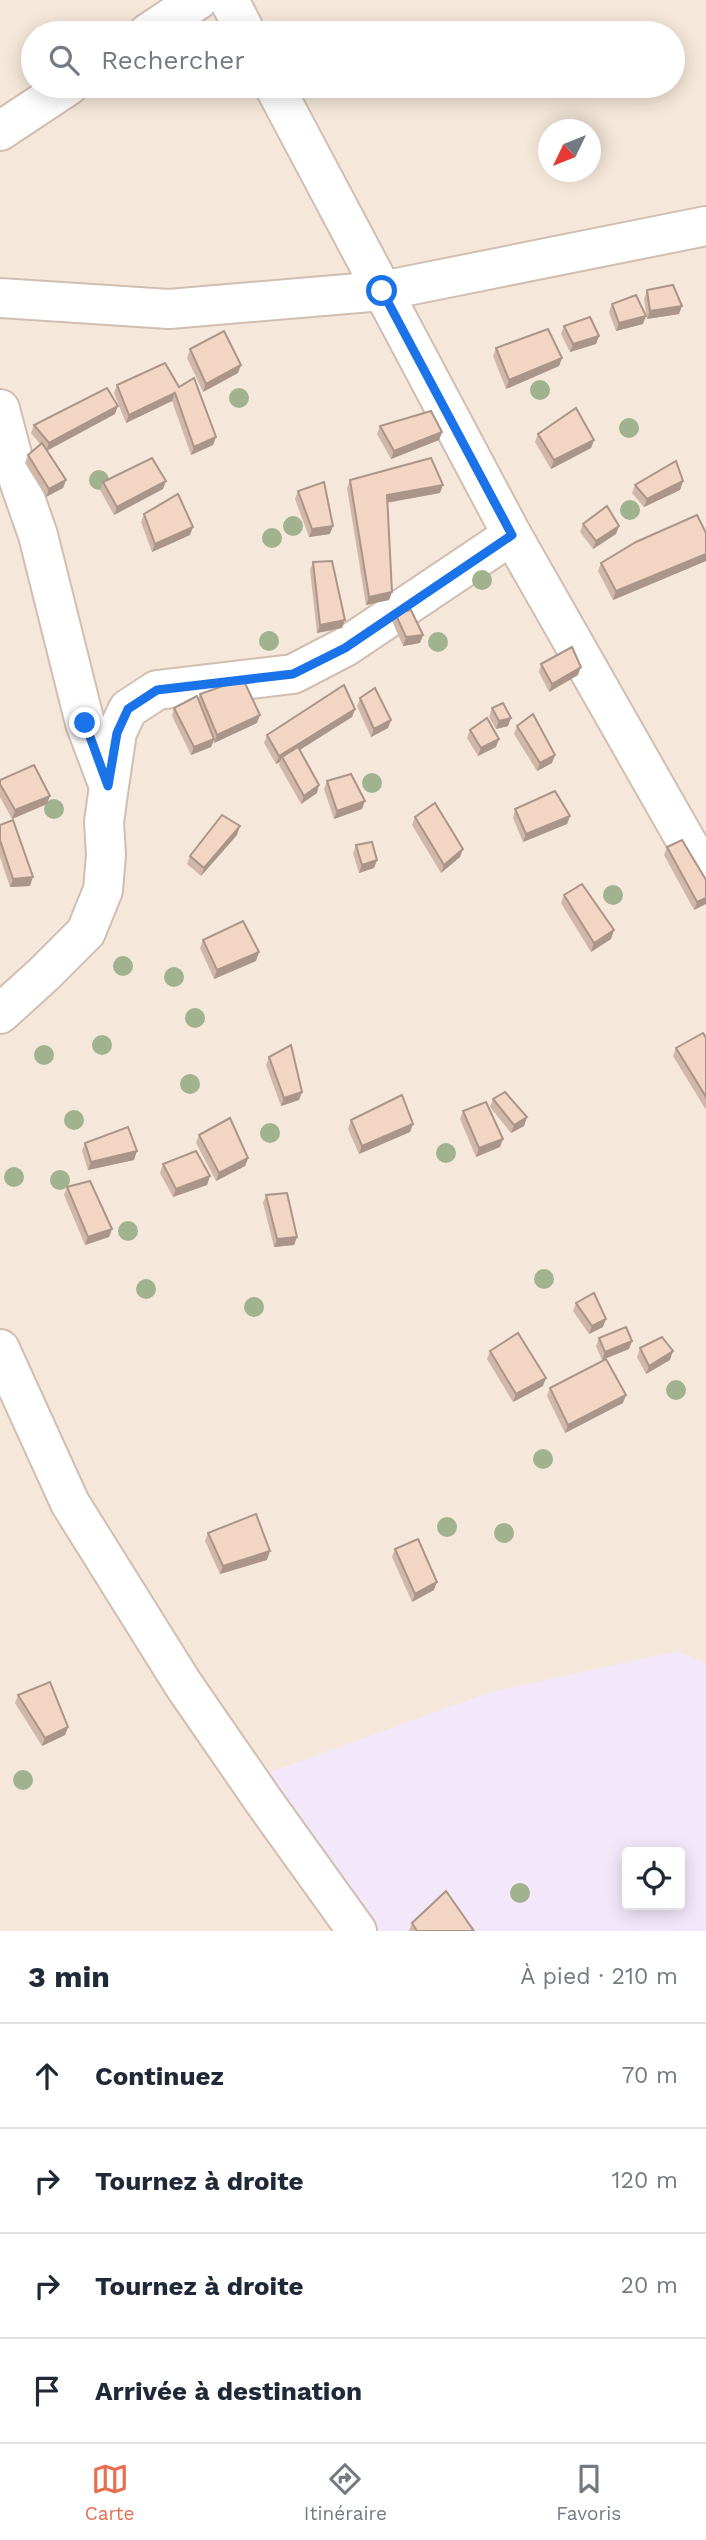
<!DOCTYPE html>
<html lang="fr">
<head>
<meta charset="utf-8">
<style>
	:root { --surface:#fff; --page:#f2f2f3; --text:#1f2937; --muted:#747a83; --line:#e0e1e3; --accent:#e76f51 }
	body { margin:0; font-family:"Work Sans",sans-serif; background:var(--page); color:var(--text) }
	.controls { position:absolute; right:21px; bottom:21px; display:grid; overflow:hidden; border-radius:7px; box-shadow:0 4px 18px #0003 }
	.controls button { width:63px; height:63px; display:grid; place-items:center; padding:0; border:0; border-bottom:2px solid var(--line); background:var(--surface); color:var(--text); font:35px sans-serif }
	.compass { position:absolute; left:538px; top:119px; width:63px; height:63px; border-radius:50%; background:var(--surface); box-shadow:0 4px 18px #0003; rotate:227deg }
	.stop { position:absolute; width:21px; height:21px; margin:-16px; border:5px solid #1a73e8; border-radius:50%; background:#fff }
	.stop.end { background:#1a73e8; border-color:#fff; box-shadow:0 2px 7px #0008 }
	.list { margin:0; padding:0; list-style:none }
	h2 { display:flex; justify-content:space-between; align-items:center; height:91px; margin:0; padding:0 28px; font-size:30px }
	h2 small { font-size:23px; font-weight:400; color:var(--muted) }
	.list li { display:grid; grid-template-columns:46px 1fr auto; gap:21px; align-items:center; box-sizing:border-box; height:105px; padding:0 28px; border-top:2px solid var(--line) }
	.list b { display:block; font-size:26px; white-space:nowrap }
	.list em { font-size:23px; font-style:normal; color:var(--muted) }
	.icon { flex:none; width:38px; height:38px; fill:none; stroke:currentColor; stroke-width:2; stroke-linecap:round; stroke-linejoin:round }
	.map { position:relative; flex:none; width:706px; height:1931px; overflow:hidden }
	.search { position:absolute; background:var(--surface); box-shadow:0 4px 18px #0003; left:21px; right:21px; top:21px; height:77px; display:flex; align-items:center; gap:18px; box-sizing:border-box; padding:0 24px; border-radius:38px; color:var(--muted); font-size:26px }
	.sheet { height:511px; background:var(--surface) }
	nav { display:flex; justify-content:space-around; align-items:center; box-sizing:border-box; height:98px; border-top:2px solid var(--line); background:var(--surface); font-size:19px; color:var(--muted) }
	nav a { display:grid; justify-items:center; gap:4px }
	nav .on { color:var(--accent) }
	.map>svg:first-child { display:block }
</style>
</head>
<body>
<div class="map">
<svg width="706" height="1931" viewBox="0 0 706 1931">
	<rect width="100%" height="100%" fill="#fdf6ec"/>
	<path fill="#f5e8da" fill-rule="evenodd" d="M 0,0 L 706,0 L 706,1931 L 0,1931 ZM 33,33 L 673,33 L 673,86 L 33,86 ZM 548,130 L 590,130 L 590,172 L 548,172 ZM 627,1852 L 680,1852 L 680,1905 L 627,1905 Z"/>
	<path fill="#f3e8fa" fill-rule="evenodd" d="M 678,1651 L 706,1663 L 706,1931 L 363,1931 L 251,1779 L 490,1692 ZM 627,1852 L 680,1852 L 680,1905 L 627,1905 Z"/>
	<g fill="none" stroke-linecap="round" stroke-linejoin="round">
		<g stroke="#d1beb0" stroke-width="42">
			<g id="minor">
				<polyline points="229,0 246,33"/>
				<polyline points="148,33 198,0"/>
				<polyline points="274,86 512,535 706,876"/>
				<polyline points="0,131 68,86"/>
				<polyline points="0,298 169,309 382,291 706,226"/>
				<polyline points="0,409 19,481 38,535 85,723 108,784"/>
				<polyline points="0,1014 44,974 86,932 103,890 106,855 104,822 109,786 117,732 128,709 157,690 293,674 345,647 512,535"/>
				<polyline points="0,1349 70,1503 183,1684 265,1803 357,1931"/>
			</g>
		</g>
		<use href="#minor" stroke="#fff" stroke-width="38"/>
	</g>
	<g fill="#a0b28e">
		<circle cx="540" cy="390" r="10"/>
		<circle cx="239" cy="398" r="10"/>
		<circle cx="629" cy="428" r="10"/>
		<circle cx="99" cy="480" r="10"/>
		<circle cx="630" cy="510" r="10"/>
		<circle cx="293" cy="526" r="10"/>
		<circle cx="272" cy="538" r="10"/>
		<circle cx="482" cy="580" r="10"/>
		<circle cx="269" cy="641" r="10"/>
		<circle cx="438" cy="642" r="10"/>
		<circle cx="372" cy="783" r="10"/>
		<circle cx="54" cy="809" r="10"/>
		<circle cx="613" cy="895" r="10"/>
		<circle cx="123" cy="966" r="10"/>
		<circle cx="174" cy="977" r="10"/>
		<circle cx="195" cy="1018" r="10"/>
		<circle cx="102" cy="1045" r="10"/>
		<circle cx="44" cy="1055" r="10"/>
		<circle cx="190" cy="1084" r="10"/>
		<circle cx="74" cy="1120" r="10"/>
		<circle cx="270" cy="1133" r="10"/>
		<circle cx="446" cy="1153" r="10"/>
		<circle cx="14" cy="1177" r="10"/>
		<circle cx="60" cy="1180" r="10"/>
		<circle cx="128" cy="1231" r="10"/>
		<circle cx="544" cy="1279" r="10"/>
		<circle cx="146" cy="1289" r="10"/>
		<circle cx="254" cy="1307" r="10"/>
		<circle cx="676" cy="1390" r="10"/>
		<circle cx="543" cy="1459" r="10"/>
		<circle cx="447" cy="1527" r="10"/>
		<circle cx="504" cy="1533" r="10"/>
		<circle cx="23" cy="1780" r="10"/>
		<circle cx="520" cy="1893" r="10"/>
	</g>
	<g fill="#d1b7a8">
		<polygon points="647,290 679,314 647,319 644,299"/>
		<polygon points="612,304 643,324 616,331 609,312"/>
		<polygon points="564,326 599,336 596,344 570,352 561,334"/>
		<polygon points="496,348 562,358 559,366 506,389 493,356"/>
		<polygon points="190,349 238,373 203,392 187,358"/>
		<polygon points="117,385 179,387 216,437 213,445 191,455 172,401 126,423 114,393"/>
		<polygon points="115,414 47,451 66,480 63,488 46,497 25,463 28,455 40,444 31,433 34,425"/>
		<polygon points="380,426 442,432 439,440 391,459 377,434"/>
		<polygon points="538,434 594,440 591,448 551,469 535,442"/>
		<polygon points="350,480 440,493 387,503 392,592 389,600 366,605 347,488"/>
		<polygon points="683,481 680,490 644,507 632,493 635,485"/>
		<polygon points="103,482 163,489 114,515 100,490"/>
		<polygon points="298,491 330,534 309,537 295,499"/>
		<polygon points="144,514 190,535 152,552 141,522"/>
		<polygon points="583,524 619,526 616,534 593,549 580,532"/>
		<polygon points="706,533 706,561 613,600 598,571 601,563"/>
		<polygon points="313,562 342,628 317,633 310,570"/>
		<polygon points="395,613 423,635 420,643 403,646 392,621"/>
		<polygon points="541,664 578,675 549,692 539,672"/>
		<polygon points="200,694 257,723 214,743 214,741 211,747 191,755 172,716 174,708 198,699"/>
		<polygon points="360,698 391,720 388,728 371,737 357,706"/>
		<polygon points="492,708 508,726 496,729 489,717"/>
		<polygon points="355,709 352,717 299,750 317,793 301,804 279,765 280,762 276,764 264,743 267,735"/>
		<polygon points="517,726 552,763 537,771 514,734"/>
		<polygon points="470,730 496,747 478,756 467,738"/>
		<polygon points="0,780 47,804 12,819 0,797"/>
		<polygon points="327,781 362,809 334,819 324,789"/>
		<polygon points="515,809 570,816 567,824 523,842 513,818"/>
		<polygon points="415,817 460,857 441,873 412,825"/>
		<polygon points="0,825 30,886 10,887 0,857"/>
		<polygon points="237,835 201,876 187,864 190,856"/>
		<polygon points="356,845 377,860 374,868 359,873 353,853"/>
		<polygon points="667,847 706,880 694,910 664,855"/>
		<polygon points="564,895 611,939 591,952 561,903"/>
		<polygon points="203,940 256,961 214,979 200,948"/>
		<polygon points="706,1038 706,1110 673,1056 676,1048"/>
		<polygon points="269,1057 302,1092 299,1100 281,1106 266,1065"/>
		<polygon points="493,1099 527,1117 524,1126 511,1133 490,1107"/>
		<polygon points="463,1111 500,1147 476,1157 460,1119"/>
		<polygon points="351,1120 413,1124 410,1132 359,1154 348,1129"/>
		<polygon points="199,1135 248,1158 245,1166 216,1181 196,1143"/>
		<polygon points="85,1143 134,1160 88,1170 82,1151"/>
		<polygon points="163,1164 210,1176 207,1185 173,1197 160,1173"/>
		<polygon points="67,1187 112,1229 109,1237 85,1245 64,1195"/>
		<polygon points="266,1195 297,1237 294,1245 274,1247 263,1203"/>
		<polygon points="576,1303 603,1327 589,1334 573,1311"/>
		<polygon points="599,1338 632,1341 629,1349 602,1360 596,1346"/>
		<polygon points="640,1348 670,1360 646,1374 637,1357"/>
		<polygon points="490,1351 543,1386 513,1402 487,1359"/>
		<polygon points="550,1388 623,1403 565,1433 547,1396"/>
		<polygon points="208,1533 267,1560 220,1574 205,1541"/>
		<polygon points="395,1549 434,1590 412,1602 392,1557"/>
		<polygon points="18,1695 68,1727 65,1735 42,1746 15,1703"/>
		<polygon points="412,1923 474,1931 409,1931"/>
	</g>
	<g fill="#aa9588">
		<polygon points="682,306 679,314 647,319 650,311"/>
		<polygon points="646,316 643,324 616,331 619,323"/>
		<polygon points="599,336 596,344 570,352 573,344"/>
		<polygon points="562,358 559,366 506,389 509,380"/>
		<polygon points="241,365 238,373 203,392 206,384"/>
		<polygon points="175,393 172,401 126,423 129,415"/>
		<polygon points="118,406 115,414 46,451 49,443"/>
		<polygon points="442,432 439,440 391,459 394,451"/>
		<polygon points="216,437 213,445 191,455 194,447"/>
		<polygon points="594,440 591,448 551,469 554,460"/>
		<polygon points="66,480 63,488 46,497 49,489"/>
		<polygon points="166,481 163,489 114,515 117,507"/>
		<polygon points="683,481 680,490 644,507 647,499"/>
		<polygon points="443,485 440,493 384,503 387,495"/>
		<polygon points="333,526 330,534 309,537 312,529"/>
		<polygon points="619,526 616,534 593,549 596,541"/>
		<polygon points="193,527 190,535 152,552 155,544"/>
		<polygon points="706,554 706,561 613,600 616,591"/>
		<polygon points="392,592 389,600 366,605 369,597"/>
		<polygon points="345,620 342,628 317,633 320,625"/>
		<polygon points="423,635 420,643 403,646 406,637"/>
		<polygon points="581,667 578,675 549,692 552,684"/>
		<polygon points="355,709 352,717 284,760 282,757 280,762 276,764 279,756"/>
		<polygon points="260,715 257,723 214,743 217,735"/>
		<polygon points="511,718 508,726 496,729 499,721"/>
		<polygon points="391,720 388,728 371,737 374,729"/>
		<polygon points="214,739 211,747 191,755 194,747"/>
		<polygon points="499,739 496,747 478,756 481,748"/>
		<polygon points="555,755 552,763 537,771 540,763"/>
		<polygon points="319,785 317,793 301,804 304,796"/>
		<polygon points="50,796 47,804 12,819 15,810"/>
		<polygon points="365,801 362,809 334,819 337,811"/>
		<polygon points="570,816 567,824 523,842 526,834"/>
		<polygon points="240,826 237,835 201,876 204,868"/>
		<polygon points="463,849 460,857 441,873 444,865"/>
		<polygon points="377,860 374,868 359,873 362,865"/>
		<polygon points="33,877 30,886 10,887 13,879"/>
		<polygon points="706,898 706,904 694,910 697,902"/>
		<polygon points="614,930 611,939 591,952 594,943"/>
		<polygon points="259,952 256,961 214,979 217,970"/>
		<polygon points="302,1092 299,1100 281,1106 284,1098"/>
		<polygon points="527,1117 524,1126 511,1133 514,1125"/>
		<polygon points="413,1124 410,1132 359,1154 362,1146"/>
		<polygon points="503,1139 500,1147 476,1157 479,1148"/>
		<polygon points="137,1151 134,1160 88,1170 91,1162"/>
		<polygon points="248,1158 245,1166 216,1181 219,1173"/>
		<polygon points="210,1176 207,1185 173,1197 176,1189"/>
		<polygon points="112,1229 109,1237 85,1245 88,1237"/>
		<polygon points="297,1237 294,1245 274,1247 277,1239"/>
		<polygon points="606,1319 603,1327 589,1334 592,1326"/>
		<polygon points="632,1341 629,1349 602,1360 605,1352"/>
		<polygon points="673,1351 670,1360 646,1374 649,1366"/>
		<polygon points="546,1378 543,1386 513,1402 516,1394"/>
		<polygon points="626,1395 623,1403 565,1433 568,1425"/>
		<polygon points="270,1551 267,1560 220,1574 223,1566"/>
		<polygon points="437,1582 434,1590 412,1602 415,1594"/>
		<polygon points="68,1727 65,1735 42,1746 45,1738"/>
	</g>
	<g fill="#f3d5c3" stroke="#aa9588" stroke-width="2">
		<polygon points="673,285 682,306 650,311 647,290"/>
		<polygon points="636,295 646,316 619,323 612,304"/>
		<polygon points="590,317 599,336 573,344 564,326"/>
		<polygon points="548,329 562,358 509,380 496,348"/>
		<polygon points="224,331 241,365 206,384 190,349"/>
		<polygon points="165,363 179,387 194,378 216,437 194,447 175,393 129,415 117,385"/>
		<polygon points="107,388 118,406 49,443 34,425"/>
		<polygon points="576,408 594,440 554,460 538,434"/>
		<polygon points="431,411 442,432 394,451 380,426"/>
		<polygon points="42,443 66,480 49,489 28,455"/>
		<polygon points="152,458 166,481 117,507 103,482"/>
		<polygon points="431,458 443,485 387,495 392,592 369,597 350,480"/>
		<polygon points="676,461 683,481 647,499 635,485"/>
		<polygon points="324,482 333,526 312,529 298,491"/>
		<polygon points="178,494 193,527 155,544 144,514"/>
		<polygon points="607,506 619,526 596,541 583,524"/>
		<polygon points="697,515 706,533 706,554 616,591 601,563 636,542"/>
		<polygon points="332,561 345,620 320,625 313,562"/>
		<polygon points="411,610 423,635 406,637 395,613"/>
		<polygon points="572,647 581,667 552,684 541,664"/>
		<polygon points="243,679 260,715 217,735 200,694"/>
		<polygon points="344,685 355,709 279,756 267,735"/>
		<polygon points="375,688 391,720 374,729 360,698"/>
		<polygon points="197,696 214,739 194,747 174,708"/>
		<polygon points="503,703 511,718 499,721 492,708"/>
		<polygon points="533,714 555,755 540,763 517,726"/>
		<polygon points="487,718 499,739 481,748 470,730"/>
		<polygon points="298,747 319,785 304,796 282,757"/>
		<polygon points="34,765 50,796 15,810 0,784 0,780"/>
		<polygon points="351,774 365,801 337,811 327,781"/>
		<polygon points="555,791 570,816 526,834 515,809"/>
		<polygon points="435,803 463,849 444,865 415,817"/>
		<polygon points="222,815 240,826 204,868 190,856"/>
		<polygon points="13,820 33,877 13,879 0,840 0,825"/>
		<polygon points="682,840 706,880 706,898 697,902 667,847"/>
		<polygon points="372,842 377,860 362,865 356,845"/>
		<polygon points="582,884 614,930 594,943 564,895"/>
		<polygon points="243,921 259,952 217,970 203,940"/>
		<polygon points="703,1033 706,1038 706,1097 676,1048"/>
		<polygon points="291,1045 302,1092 284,1098 269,1057"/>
		<polygon points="505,1092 527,1117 514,1125 493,1099"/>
		<polygon points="402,1095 413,1124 362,1146 351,1120"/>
		<polygon points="486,1102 503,1139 479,1148 463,1111"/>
		<polygon points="230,1118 248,1158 219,1173 199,1135"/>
		<polygon points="128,1127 137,1151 91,1162 85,1143"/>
		<polygon points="196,1151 210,1176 176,1189 163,1164"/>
		<polygon points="90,1181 112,1229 88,1237 67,1187"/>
		<polygon points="287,1193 297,1237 277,1239 266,1195"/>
		<polygon points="594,1293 606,1319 592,1326 576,1303"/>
		<polygon points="626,1327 632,1341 605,1352 599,1338"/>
		<polygon points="518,1333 546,1378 516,1394 490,1351"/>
		<polygon points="662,1337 673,1351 649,1366 640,1348"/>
		<polygon points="606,1359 626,1395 568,1425 550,1388"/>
		<polygon points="256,1514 270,1551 223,1566 208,1533"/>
		<polygon points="418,1539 437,1582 415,1594 395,1549"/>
		<polygon points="50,1682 68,1727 45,1738 18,1695"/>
		<polygon points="446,1891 474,1931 417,1931 412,1923"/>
	</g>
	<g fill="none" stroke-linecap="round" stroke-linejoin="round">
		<polyline stroke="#1a73e8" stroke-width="9" points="85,723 108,786 117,733 128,709 157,690 293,674 345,648 512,535 382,291"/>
	</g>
</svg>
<div class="controls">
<button><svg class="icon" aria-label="locate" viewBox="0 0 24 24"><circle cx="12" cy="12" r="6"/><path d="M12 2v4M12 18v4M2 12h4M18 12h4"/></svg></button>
</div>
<svg class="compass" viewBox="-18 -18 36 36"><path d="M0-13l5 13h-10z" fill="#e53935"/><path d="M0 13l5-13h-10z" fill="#747a83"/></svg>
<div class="stop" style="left:382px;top:291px"></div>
<div class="stop end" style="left:85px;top:723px"></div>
<div class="search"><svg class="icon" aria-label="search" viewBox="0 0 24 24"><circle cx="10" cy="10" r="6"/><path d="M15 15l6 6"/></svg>Rechercher</div>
</div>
<section class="sheet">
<h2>3 min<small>À pied · 210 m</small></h2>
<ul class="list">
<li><svg class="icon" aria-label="ahead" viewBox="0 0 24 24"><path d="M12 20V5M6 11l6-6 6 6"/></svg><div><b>Continuez</b></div><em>70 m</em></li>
<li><svg class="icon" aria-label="right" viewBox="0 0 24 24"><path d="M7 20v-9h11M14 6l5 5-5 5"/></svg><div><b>Tournez à droite</b></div><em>120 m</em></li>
<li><svg class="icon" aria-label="right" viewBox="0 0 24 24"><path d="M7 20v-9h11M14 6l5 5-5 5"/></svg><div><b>Tournez à droite</b></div><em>20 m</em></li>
<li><svg class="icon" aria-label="arrive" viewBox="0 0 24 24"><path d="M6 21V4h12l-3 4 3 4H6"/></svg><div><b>Arrivée à destination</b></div></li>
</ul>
</section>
<nav>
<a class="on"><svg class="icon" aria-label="map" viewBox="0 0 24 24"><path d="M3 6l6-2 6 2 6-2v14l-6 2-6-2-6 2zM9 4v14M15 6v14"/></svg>Carte</a>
<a><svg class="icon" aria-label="directions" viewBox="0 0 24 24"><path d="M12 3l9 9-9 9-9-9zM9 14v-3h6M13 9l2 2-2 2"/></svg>Itinéraire</a>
<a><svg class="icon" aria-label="saved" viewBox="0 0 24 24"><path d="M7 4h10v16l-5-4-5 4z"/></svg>Favoris</a>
</nav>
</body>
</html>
